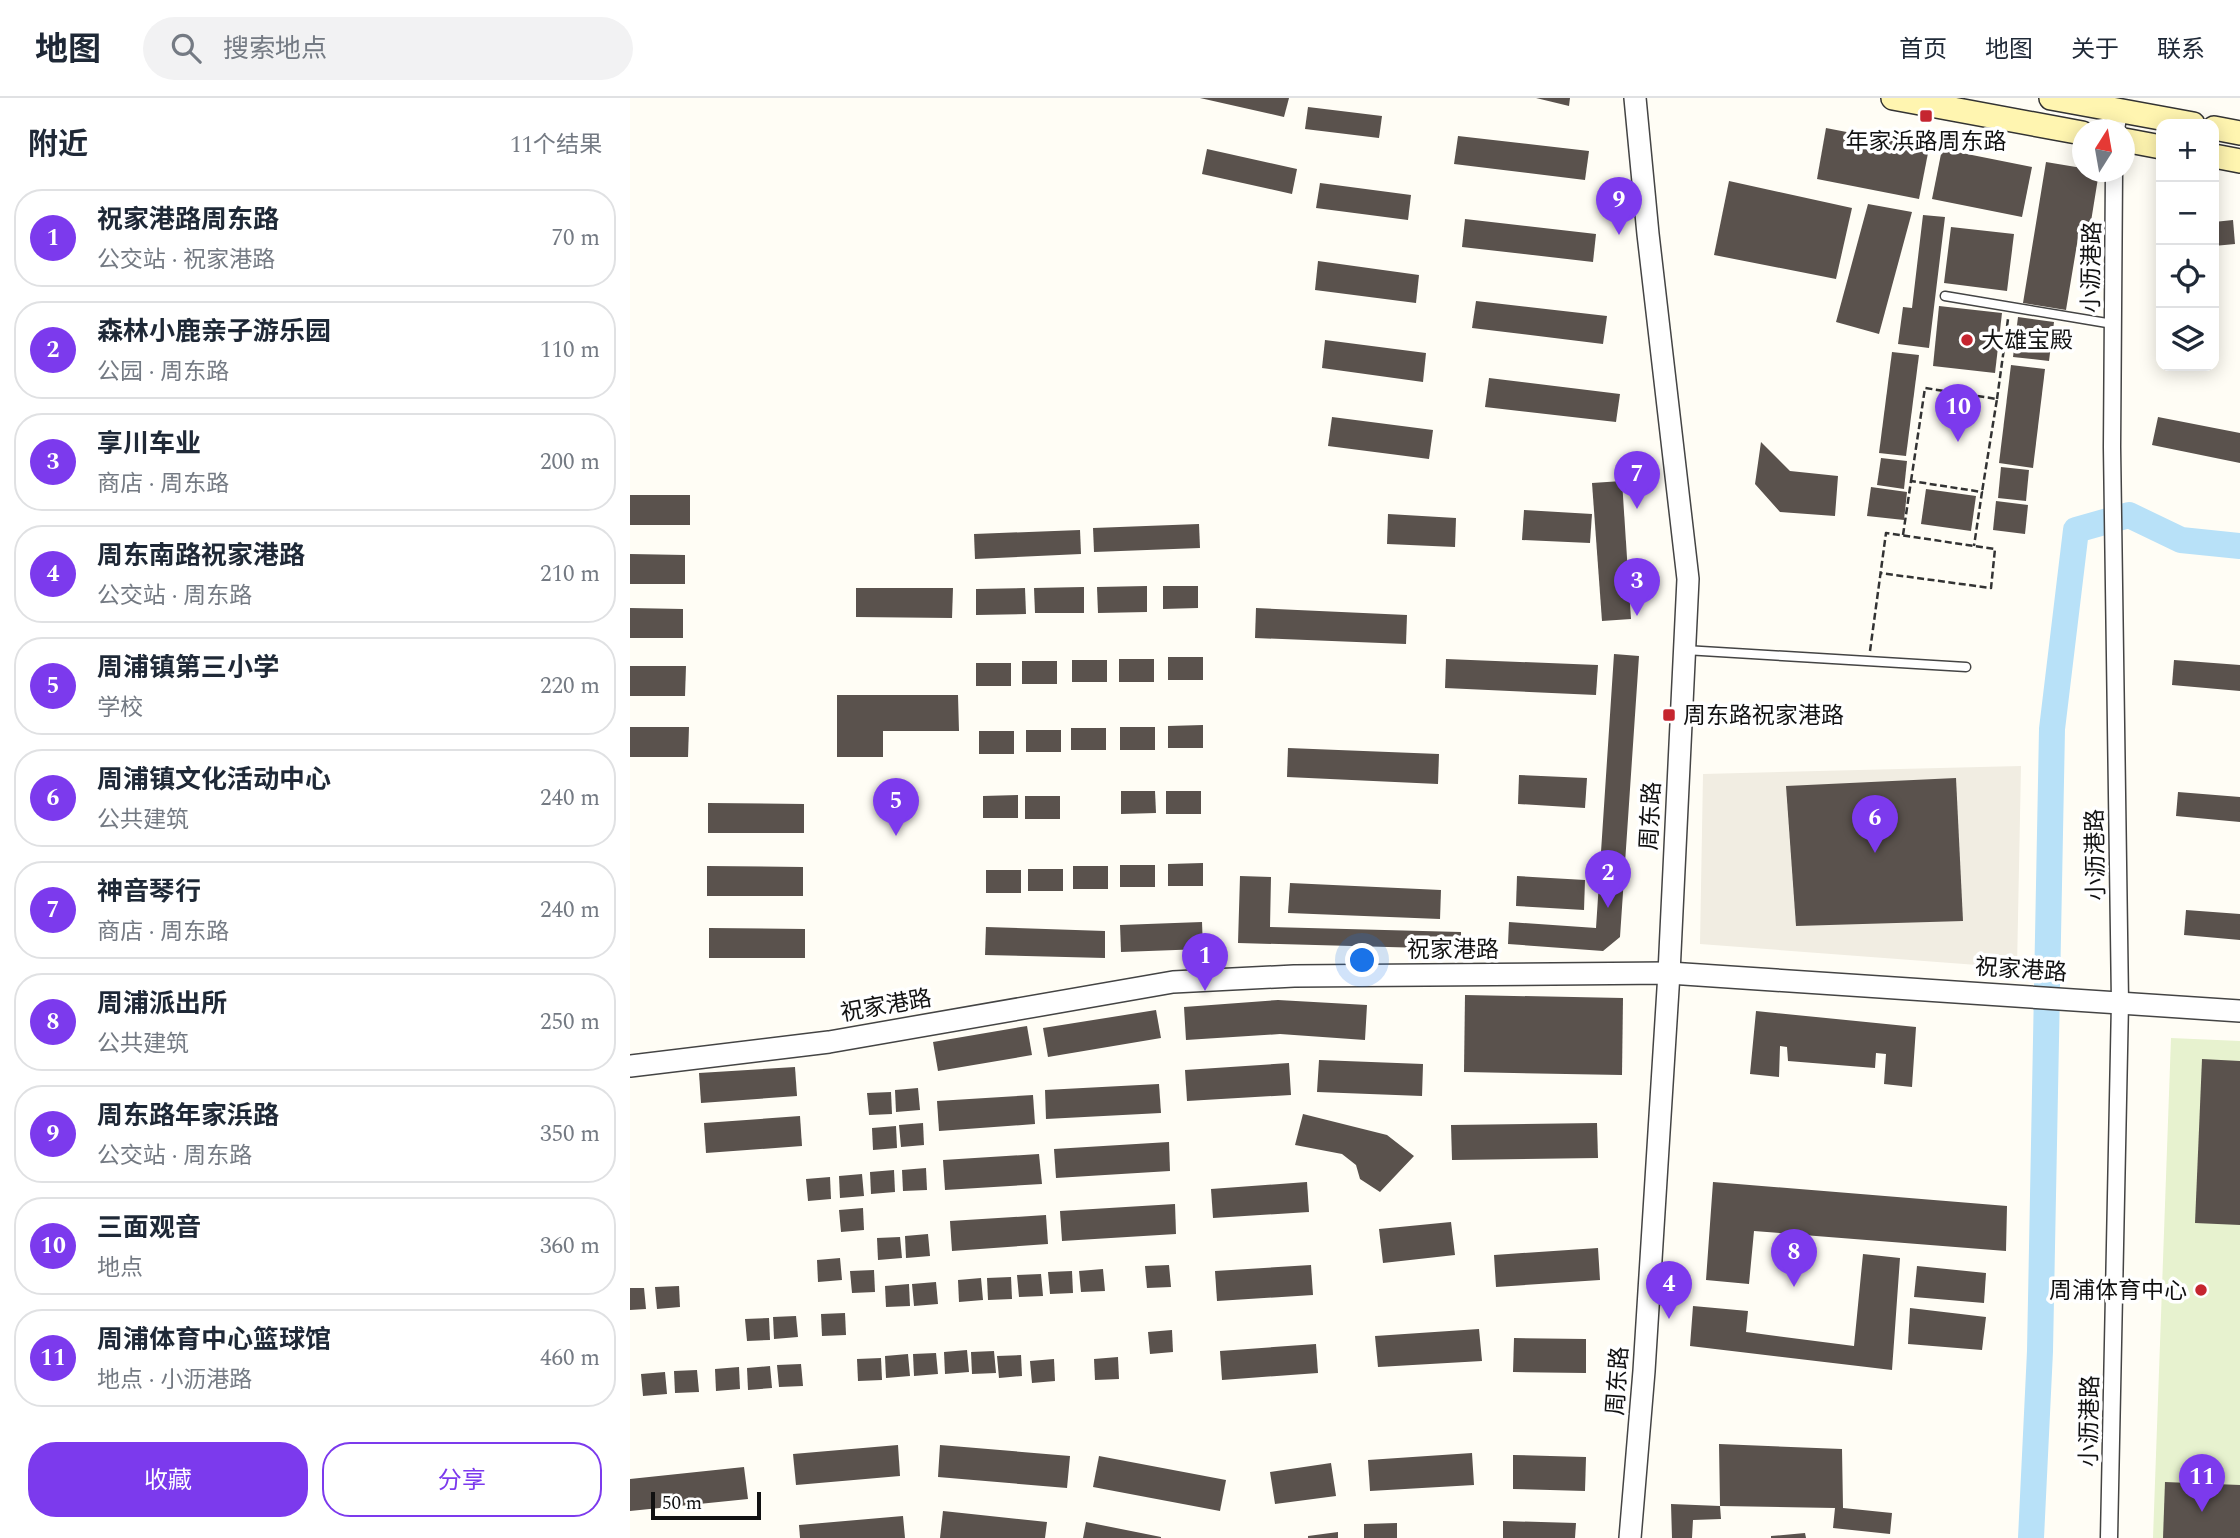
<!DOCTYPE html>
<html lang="zh">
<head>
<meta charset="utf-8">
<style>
	:root { --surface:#fff; --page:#f2f2f3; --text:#1f2937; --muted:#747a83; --line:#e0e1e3; --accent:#7c3aed }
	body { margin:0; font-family:Spectral,"Noto Sans SC",serif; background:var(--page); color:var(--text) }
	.controls { position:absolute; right:21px; top:21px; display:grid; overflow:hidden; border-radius:14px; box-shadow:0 4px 18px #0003 }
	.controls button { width:63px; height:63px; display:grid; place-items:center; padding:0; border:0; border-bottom:2px solid var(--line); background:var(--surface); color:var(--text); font:35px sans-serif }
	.compass { position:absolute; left:1442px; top:21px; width:63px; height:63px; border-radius:50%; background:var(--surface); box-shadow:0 4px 18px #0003; rotate:11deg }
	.scale { position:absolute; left:21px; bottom:18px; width:110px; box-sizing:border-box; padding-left:7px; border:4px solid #111; border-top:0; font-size:19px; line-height:24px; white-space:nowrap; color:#111; -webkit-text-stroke:5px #fff; paint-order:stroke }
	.you { position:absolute; left:733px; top:863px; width:24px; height:24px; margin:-18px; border:5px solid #fff; border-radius:50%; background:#1a73e8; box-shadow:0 0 0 10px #1a73e833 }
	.badge { display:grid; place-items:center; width:46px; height:46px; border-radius:50%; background:var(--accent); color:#fff; font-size:23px; font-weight:700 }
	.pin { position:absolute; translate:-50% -58px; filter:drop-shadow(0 2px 4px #0008) }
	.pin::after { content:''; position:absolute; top:37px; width:24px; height:21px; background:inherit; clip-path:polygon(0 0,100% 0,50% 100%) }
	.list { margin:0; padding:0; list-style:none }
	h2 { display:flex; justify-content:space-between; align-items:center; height:91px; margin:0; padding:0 28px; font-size:30px }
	h2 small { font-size:23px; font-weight:400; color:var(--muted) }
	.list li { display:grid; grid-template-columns:46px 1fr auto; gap:21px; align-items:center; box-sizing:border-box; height:98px; margin:0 14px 14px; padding:0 14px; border:2px solid var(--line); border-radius:28px }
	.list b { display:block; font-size:26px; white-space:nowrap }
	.list p { margin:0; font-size:23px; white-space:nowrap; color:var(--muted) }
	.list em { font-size:23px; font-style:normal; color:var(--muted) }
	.actions { display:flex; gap:14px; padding:21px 28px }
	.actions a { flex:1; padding:16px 0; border:2px solid var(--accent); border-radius:28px; text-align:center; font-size:24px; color:var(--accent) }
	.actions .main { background:var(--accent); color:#fff }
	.icon { flex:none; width:38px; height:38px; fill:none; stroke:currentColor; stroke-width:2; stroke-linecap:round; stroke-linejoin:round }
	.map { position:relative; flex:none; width:1610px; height:1440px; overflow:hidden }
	header { display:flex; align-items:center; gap:42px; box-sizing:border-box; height:98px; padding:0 35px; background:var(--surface); border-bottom:2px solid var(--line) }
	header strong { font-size:33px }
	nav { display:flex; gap:38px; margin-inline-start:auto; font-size:24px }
	.search { width:490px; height:63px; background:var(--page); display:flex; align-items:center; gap:18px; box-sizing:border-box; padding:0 24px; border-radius:38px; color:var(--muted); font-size:26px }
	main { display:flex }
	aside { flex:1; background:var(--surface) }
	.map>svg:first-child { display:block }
</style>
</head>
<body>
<header>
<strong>地图</strong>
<div class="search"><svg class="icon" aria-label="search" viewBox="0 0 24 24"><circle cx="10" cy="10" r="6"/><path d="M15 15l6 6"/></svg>搜索地点</div>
<nav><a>首页</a><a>地图</a><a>关于</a><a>联系</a></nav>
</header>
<main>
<aside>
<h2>附近<small>11个结果</small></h2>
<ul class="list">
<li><span class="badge">1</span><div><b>祝家港路周东路</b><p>公交站 · 祝家港路</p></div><em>70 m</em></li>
<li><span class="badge">2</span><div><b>森林小鹿亲子游乐园</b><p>公园 · 周东路</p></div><em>110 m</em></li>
<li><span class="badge">3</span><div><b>享川车业</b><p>商店 · 周东路</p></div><em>200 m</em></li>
<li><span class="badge">4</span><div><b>周东南路祝家港路</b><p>公交站 · 周东路</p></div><em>210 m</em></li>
<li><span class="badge">5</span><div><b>周浦镇第三小学</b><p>学校</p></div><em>220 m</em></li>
<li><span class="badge">6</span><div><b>周浦镇文化活动中心</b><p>公共建筑</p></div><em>240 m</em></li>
<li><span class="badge">7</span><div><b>神音琴行</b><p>商店 · 周东路</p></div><em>240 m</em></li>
<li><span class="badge">8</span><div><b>周浦派出所</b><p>公共建筑</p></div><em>250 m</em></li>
<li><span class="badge">9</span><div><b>周东路年家浜路</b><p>公交站 · 周东路</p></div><em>350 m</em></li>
<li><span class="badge">10</span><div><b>三面观音</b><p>地点</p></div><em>360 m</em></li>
<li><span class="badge">11</span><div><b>周浦体育中心篮球馆</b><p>地点 · 小沥港路</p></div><em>460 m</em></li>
</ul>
<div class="actions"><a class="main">收藏</a><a>分享</a></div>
</aside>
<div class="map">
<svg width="1610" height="1440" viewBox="0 0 1610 1440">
	<rect width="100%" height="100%" fill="#fffdf5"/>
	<polygon fill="#e7f2cf" points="1541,940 1610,943 1610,1440 1523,1440"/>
	<polygon fill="#f1ede2" points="1391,668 1387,870 1070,846 1073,676"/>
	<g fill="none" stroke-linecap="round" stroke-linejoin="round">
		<polyline stroke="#b8e1f8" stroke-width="26" points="1401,1440 1410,1253 1422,631 1446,432 1499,417 1551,442 1610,448"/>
	</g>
	<g fill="#5a524d">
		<polygon points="570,0 659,0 654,19"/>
		<polygon points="906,0 940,0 939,8"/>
		<polygon points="678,9 752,18 749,40 675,31"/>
		<polygon points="1196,30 1299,50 1289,101 1187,81"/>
		<polygon points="828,38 959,53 955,82 824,66"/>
		<polygon points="577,51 667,71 662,96 572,76"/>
		<polygon points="1312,51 1402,69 1392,119 1302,101"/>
		<polygon points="1416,64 1452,70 1452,74 1469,74 1458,142 1448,140 1436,212 1393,205"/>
		<polygon points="1099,83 1222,110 1206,181 1084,157"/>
		<polygon points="690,85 781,97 778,122 686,110"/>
		<polygon points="1238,106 1282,114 1249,236 1206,224"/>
		<polygon points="1293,117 1315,119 1299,250 1268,246 1273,209 1282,210"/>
		<polygon points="835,121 966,136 963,164 832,149"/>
		<polygon points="1603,122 1605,146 1584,148 1584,124"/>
		<polygon points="1321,129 1384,136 1377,193 1314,185"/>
		<polygon points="688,163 789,177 786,205 685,192"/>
		<polygon points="846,203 977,218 973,246 842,230"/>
		<polygon points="1309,208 1372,215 1365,275 1303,268"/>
		<polygon points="1388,219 1424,224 1419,263 1383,259"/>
		<polygon points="695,242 796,255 793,284 692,270"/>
		<polygon points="1262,254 1289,257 1276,358 1249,355"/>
		<polygon points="1381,267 1415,271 1403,370 1369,365"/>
		<polygon points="859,280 990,296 986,324 855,309"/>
		<polygon points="702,319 803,332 799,361 698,348"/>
		<polygon points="1528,319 1610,335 1610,365 1522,347"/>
		<polygon points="1131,344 1160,373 1208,378 1205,418 1150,414 1125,386"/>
		<polygon points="1251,360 1277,363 1274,391 1247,387"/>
		<polygon points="1371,369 1399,372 1396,403 1368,400"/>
		<polygon points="992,383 1001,521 972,523 962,385"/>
		<polygon points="1241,389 1277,394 1274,422 1237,418"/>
		<polygon points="1296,391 1346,398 1341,433 1291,426"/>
		<rect x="0" y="397" width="60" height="30"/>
		<polygon points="1366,403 1398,407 1395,436 1363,432"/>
		<polygon points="894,412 962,416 960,445 892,442"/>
		<polygon points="758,416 826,420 825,449 757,446"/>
		<polygon points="569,426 570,450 464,454 463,430"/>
		<polygon points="450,432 451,456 345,461 344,436"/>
		<polygon points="0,456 55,457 55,486 0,486"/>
		<polygon points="517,488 517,514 468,515 467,489"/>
		<polygon points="533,488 568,488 568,510 533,511"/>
		<polygon points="454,489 454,515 405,515 404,490"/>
		<polygon points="226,490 323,490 322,520 226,519"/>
		<polygon points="395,490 396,516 346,517 346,491"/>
		<polygon points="0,510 53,511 53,540 0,540"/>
		<polygon points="626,510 777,517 776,546 625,540"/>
		<polygon points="984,556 1009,558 990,839 973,853 878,846 879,824 966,830"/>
		<rect x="538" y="559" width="35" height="23"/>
		<rect x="489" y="561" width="35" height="23"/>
		<polygon points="816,561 968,567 966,597 815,590"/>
		<rect x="442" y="562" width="35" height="22"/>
		<polygon points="1544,562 1610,567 1610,593 1542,587"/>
		<rect x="392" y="563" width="35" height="23"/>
		<rect x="346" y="565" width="35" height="23"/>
		<polygon points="0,568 56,568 55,598 0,598"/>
		<polygon points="207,597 328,597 329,633 253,633 253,659 207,659"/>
		<polygon points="573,627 573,650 538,650 538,628"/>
		<polygon points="0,629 59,629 58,659 0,659"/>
		<rect x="490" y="629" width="35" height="23"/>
		<rect x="441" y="630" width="35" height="22"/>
		<rect x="396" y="632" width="35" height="22"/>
		<rect x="349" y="633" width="35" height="23"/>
		<polygon points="658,650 809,656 808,686 657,679"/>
		<polygon points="889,677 957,680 955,710 888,706"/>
		<polygon points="1326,680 1333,823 1166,828 1156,688"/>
		<polygon points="491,693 525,693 526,715 491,716"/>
		<rect x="536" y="693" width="35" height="23"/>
		<polygon points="1548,694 1610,699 1610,724 1546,718"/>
		<polygon points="388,697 388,720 353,720 353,698"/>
		<rect x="395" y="698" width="35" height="23"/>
		<polygon points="78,705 174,706 174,735 78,735"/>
		<polygon points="573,765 573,788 538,788 538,766"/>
		<rect x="490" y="767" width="35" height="22"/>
		<polygon points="77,768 173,769 173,798 77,798"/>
		<rect x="443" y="768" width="35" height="23"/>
		<rect x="398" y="771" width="35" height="22"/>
		<rect x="356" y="772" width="35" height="23"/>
		<polygon points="610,778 641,779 640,829 831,834 831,851 608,845"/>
		<polygon points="887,778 955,782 954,812 886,808"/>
		<polygon points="660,785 811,792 810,821 658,815"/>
		<polygon points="1556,812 1610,816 1610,842 1554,837"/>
		<polygon points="572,824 573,851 491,854 490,827"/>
		<polygon points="356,829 475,833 475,860 355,857"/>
		<polygon points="79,830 175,831 175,860 79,860"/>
		<polygon points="835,897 993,900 992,977 834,974"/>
		<polygon points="648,902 737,907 735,942 650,936 556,942 554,909"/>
		<polygon points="526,912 531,940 418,959 413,930"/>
		<polygon points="1126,913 1286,929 1282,989 1254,986 1256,956 1246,955 1245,970 1158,963 1157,949 1150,948 1149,979 1120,976"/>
		<polygon points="397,928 402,957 308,973 303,944"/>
		<polygon points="1572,961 1610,963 1610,1127 1565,1125"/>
		<polygon points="689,962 793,966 792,998 687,994"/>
		<polygon points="659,965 661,997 557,1003 555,972"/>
		<polygon points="165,969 167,998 71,1005 69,975"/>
		<polygon points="529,986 531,1015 416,1021 415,992"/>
		<polygon points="288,990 290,1012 266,1014 265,992"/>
		<polygon points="261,994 262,1016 239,1017 237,995"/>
		<polygon points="403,997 405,1026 309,1033 307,1003"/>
		<polygon points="673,1016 757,1037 784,1058 750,1094 730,1081 726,1067 712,1056 665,1047"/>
		<polygon points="170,1018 172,1048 76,1055 74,1025"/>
		<polygon points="293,1025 294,1047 271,1049 269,1027"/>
		<polygon points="967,1025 968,1060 822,1062 821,1027"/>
		<polygon points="266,1028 267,1050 243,1052 242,1030"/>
		<polygon points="539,1044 540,1073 426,1080 424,1051"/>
		<polygon points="409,1056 412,1086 315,1092 313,1062"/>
		<polygon points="296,1070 297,1092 273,1093 272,1072"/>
		<polygon points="264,1072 265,1094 241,1096 240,1074"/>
		<polygon points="232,1076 234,1098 210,1100 209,1078"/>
		<polygon points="200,1079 201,1101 178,1103 176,1081"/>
		<polygon points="677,1084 679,1114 583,1120 581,1091"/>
		<polygon points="1083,1084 1377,1108 1376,1153 1124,1133 1119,1186 1076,1182"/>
		<polygon points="545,1106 546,1136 432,1143 430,1113"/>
		<polygon points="233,1110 234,1132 211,1134 209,1112"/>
		<polygon points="416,1117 418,1146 322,1153 320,1123"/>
		<polygon points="821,1124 825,1157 753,1165 749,1131"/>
		<polygon points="298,1136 300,1158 276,1160 275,1138"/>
		<polygon points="270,1139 272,1160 248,1162 247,1140"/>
		<polygon points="968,1150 970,1182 866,1189 864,1157"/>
		<polygon points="1233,1156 1270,1160 1262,1272 1060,1248 1063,1208 1118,1213 1116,1234 1224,1248"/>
		<polygon points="210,1160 212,1182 188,1184 187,1162"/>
		<polygon points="539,1167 541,1189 517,1190 515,1168"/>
		<polygon points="681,1167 683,1197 587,1203 585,1173"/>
		<polygon points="1287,1168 1356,1175 1354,1205 1284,1199"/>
		<polygon points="473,1171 475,1193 451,1194 449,1173"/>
		<polygon points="244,1172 245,1194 222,1195 220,1173"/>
		<polygon points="442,1173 443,1195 420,1196 418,1174"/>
		<polygon points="411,1176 413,1198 389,1199 387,1177"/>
		<polygon points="381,1179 382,1201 358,1202 357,1180"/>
		<polygon points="351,1180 353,1202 329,1204 328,1182"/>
		<polygon points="306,1184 308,1206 284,1208 282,1186"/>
		<polygon points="279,1186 280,1208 256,1209 255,1188"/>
		<polygon points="49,1188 50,1209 27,1211 25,1189"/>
		<polygon points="0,1190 14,1190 16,1211 0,1212"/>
		<polygon points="1280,1210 1356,1219 1352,1252 1278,1246"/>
		<polygon points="215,1215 216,1237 192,1238 191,1216"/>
		<polygon points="166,1218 168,1239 144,1241 143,1219"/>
		<polygon points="139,1220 140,1242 117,1243 115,1221"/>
		<polygon points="849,1231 852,1263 748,1269 745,1238"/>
		<polygon points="542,1232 543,1254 520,1256 518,1234"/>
		<polygon points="884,1240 956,1241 956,1275 883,1274"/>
		<polygon points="686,1246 688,1275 592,1282 590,1253"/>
		<polygon points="337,1252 339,1274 315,1276 314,1254"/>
		<polygon points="364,1253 366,1275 342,1276 341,1254"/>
		<polygon points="306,1255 308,1276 284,1278 283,1256"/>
		<polygon points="278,1256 280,1278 256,1280 255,1258"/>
		<polygon points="391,1257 392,1278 369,1280 367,1258"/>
		<polygon points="488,1259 489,1281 465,1282 464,1261"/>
		<polygon points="251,1260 252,1282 228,1283 227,1261"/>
		<polygon points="424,1261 425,1283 402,1285 400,1263"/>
		<polygon points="171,1266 173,1288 149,1289 147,1267"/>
		<polygon points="140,1268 142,1290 118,1292 117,1270"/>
		<polygon points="109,1269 110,1291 86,1293 85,1271"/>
		<polygon points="67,1272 69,1294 45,1295 44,1273"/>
		<polygon points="35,1274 37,1296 13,1298 11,1276"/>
		<polygon points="1089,1346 1212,1351 1213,1410 1262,1415 1260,1436 1203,1430 1205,1410 1090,1408"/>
		<polygon points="268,1347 270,1378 166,1387 163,1356"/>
		<polygon points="310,1347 440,1358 437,1390 308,1379"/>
		<polygon points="842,1355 844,1387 740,1393 738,1362"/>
		<polygon points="883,1357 956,1359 955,1393 883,1391"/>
		<polygon points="469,1358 596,1382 590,1413 463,1389"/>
		<polygon points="701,1365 706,1398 645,1406 640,1374"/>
		<polygon points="114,1369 118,1401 0,1413 0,1381"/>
		<polygon points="1535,1384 1610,1387 1610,1440 1533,1440"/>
		<polygon points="1041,1406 1090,1408 1091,1421 1063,1422 1062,1440 1042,1440"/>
		<polygon points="313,1413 417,1424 415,1440 310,1440"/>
		<polygon points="273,1418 275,1440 170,1440 169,1427"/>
		<polygon points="873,1423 946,1425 945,1440 873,1440"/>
		<polygon points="456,1424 531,1439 531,1440 453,1440"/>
		<polygon points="767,1425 767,1440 734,1440 734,1426"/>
		<polygon points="708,1434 708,1440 678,1440 678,1438"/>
		<polygon points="1175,1435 1176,1440 1141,1440 1141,1438"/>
	</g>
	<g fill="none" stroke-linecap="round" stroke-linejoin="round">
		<g stroke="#444" stroke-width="11">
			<g id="service">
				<polyline points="1315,198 1483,226"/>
				<polyline points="1055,552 1336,569"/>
			</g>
		</g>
		<g stroke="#444" stroke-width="19">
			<g id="minor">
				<polyline points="1486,32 1489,13"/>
				<polyline points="1479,1440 1490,904 1482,349 1484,74"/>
			</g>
		</g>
		<g stroke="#444" stroke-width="24">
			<g id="tertiary">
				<polyline points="0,968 199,944 543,884 664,878 1039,875 1610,913"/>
				<polyline points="1000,1440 1014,1273 1039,875 1058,481 1018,136 1005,0"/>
			</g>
		</g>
		<g stroke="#333" stroke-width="26">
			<g id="secondary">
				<polyline points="1263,0 1452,35"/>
				<polyline points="1421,0 1563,26"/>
				<polyline points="1584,30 1610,35"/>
				<polyline points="1494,42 1531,49"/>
				<polyline points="1584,58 1610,63"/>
			</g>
		</g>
		<g stroke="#333" stroke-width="2.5" stroke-dasharray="7 3.5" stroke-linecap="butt">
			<polyline points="1367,301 1378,221"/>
			<polyline points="1281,383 1295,290 1367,301 1352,394"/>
			<polyline points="1273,437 1281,383 1352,394 1344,448"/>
			<polyline points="1240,553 1256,435 1365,451 1361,490 1250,475"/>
		</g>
		<use href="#service" stroke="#fff" stroke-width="8"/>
		<use href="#minor" stroke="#fff" stroke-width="16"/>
		<use href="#tertiary" stroke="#fff" stroke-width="21"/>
		<use href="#secondary" stroke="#fff5b0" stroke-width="23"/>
	</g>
	<g fill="#c5252f" stroke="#fff" stroke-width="2.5">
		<rect x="1289" y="11" width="14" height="14" rx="3.5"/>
		<circle cx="1337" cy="242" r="7"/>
		<rect x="1032" y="610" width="14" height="14" rx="3.5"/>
		<circle cx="1571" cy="1192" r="7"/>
	</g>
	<g text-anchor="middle" stroke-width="7" stroke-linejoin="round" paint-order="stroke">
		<g font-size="23" fill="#111" stroke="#fff" text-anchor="start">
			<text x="1296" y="51" text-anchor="middle">年家浜路周东路</text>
			<text x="1351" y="250">大雄宝殿</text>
			<text x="1053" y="625">周东路祝家港路</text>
			<text x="1557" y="1200" text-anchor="end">周浦体育中心</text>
		</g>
		<g font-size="23" fill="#111" stroke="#fff">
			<text transform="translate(1461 169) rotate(-89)" y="8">小沥港路</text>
			<text transform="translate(1020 718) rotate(-87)" y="8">周东路</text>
			<text transform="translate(1465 757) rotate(-91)" y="8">小沥港路</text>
			<text x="823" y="859">祝家港路</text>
			<text transform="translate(1391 871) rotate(4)" y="8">祝家港路</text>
			<text transform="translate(256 907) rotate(-10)" y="8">祝家港路</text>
			<text transform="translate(987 1283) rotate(-86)" y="8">周东路</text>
			<text transform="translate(1459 1323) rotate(-89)" y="8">小沥港路</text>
		</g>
	</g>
</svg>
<div class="controls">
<button>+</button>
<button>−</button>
<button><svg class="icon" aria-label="locate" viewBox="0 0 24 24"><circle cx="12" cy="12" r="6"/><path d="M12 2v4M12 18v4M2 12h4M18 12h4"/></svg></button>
<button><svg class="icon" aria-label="layers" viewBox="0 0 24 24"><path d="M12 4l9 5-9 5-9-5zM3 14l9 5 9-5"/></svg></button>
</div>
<svg class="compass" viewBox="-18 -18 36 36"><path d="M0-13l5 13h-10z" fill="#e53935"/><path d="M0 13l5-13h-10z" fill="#747a83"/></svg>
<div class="scale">50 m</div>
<div class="you"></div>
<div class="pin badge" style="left:575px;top:893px">1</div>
<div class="pin badge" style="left:978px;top:810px">2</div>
<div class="pin badge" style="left:1007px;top:518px">3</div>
<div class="pin badge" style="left:1039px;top:1221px">4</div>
<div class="pin badge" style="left:266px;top:738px">5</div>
<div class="pin badge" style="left:1245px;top:755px">6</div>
<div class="pin badge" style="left:1007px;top:411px">7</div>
<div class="pin badge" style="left:1164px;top:1189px">8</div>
<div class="pin badge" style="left:989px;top:137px">9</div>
<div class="pin badge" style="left:1328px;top:344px">10</div>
<div class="pin badge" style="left:1572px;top:1414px">11</div>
</div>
</main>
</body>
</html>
